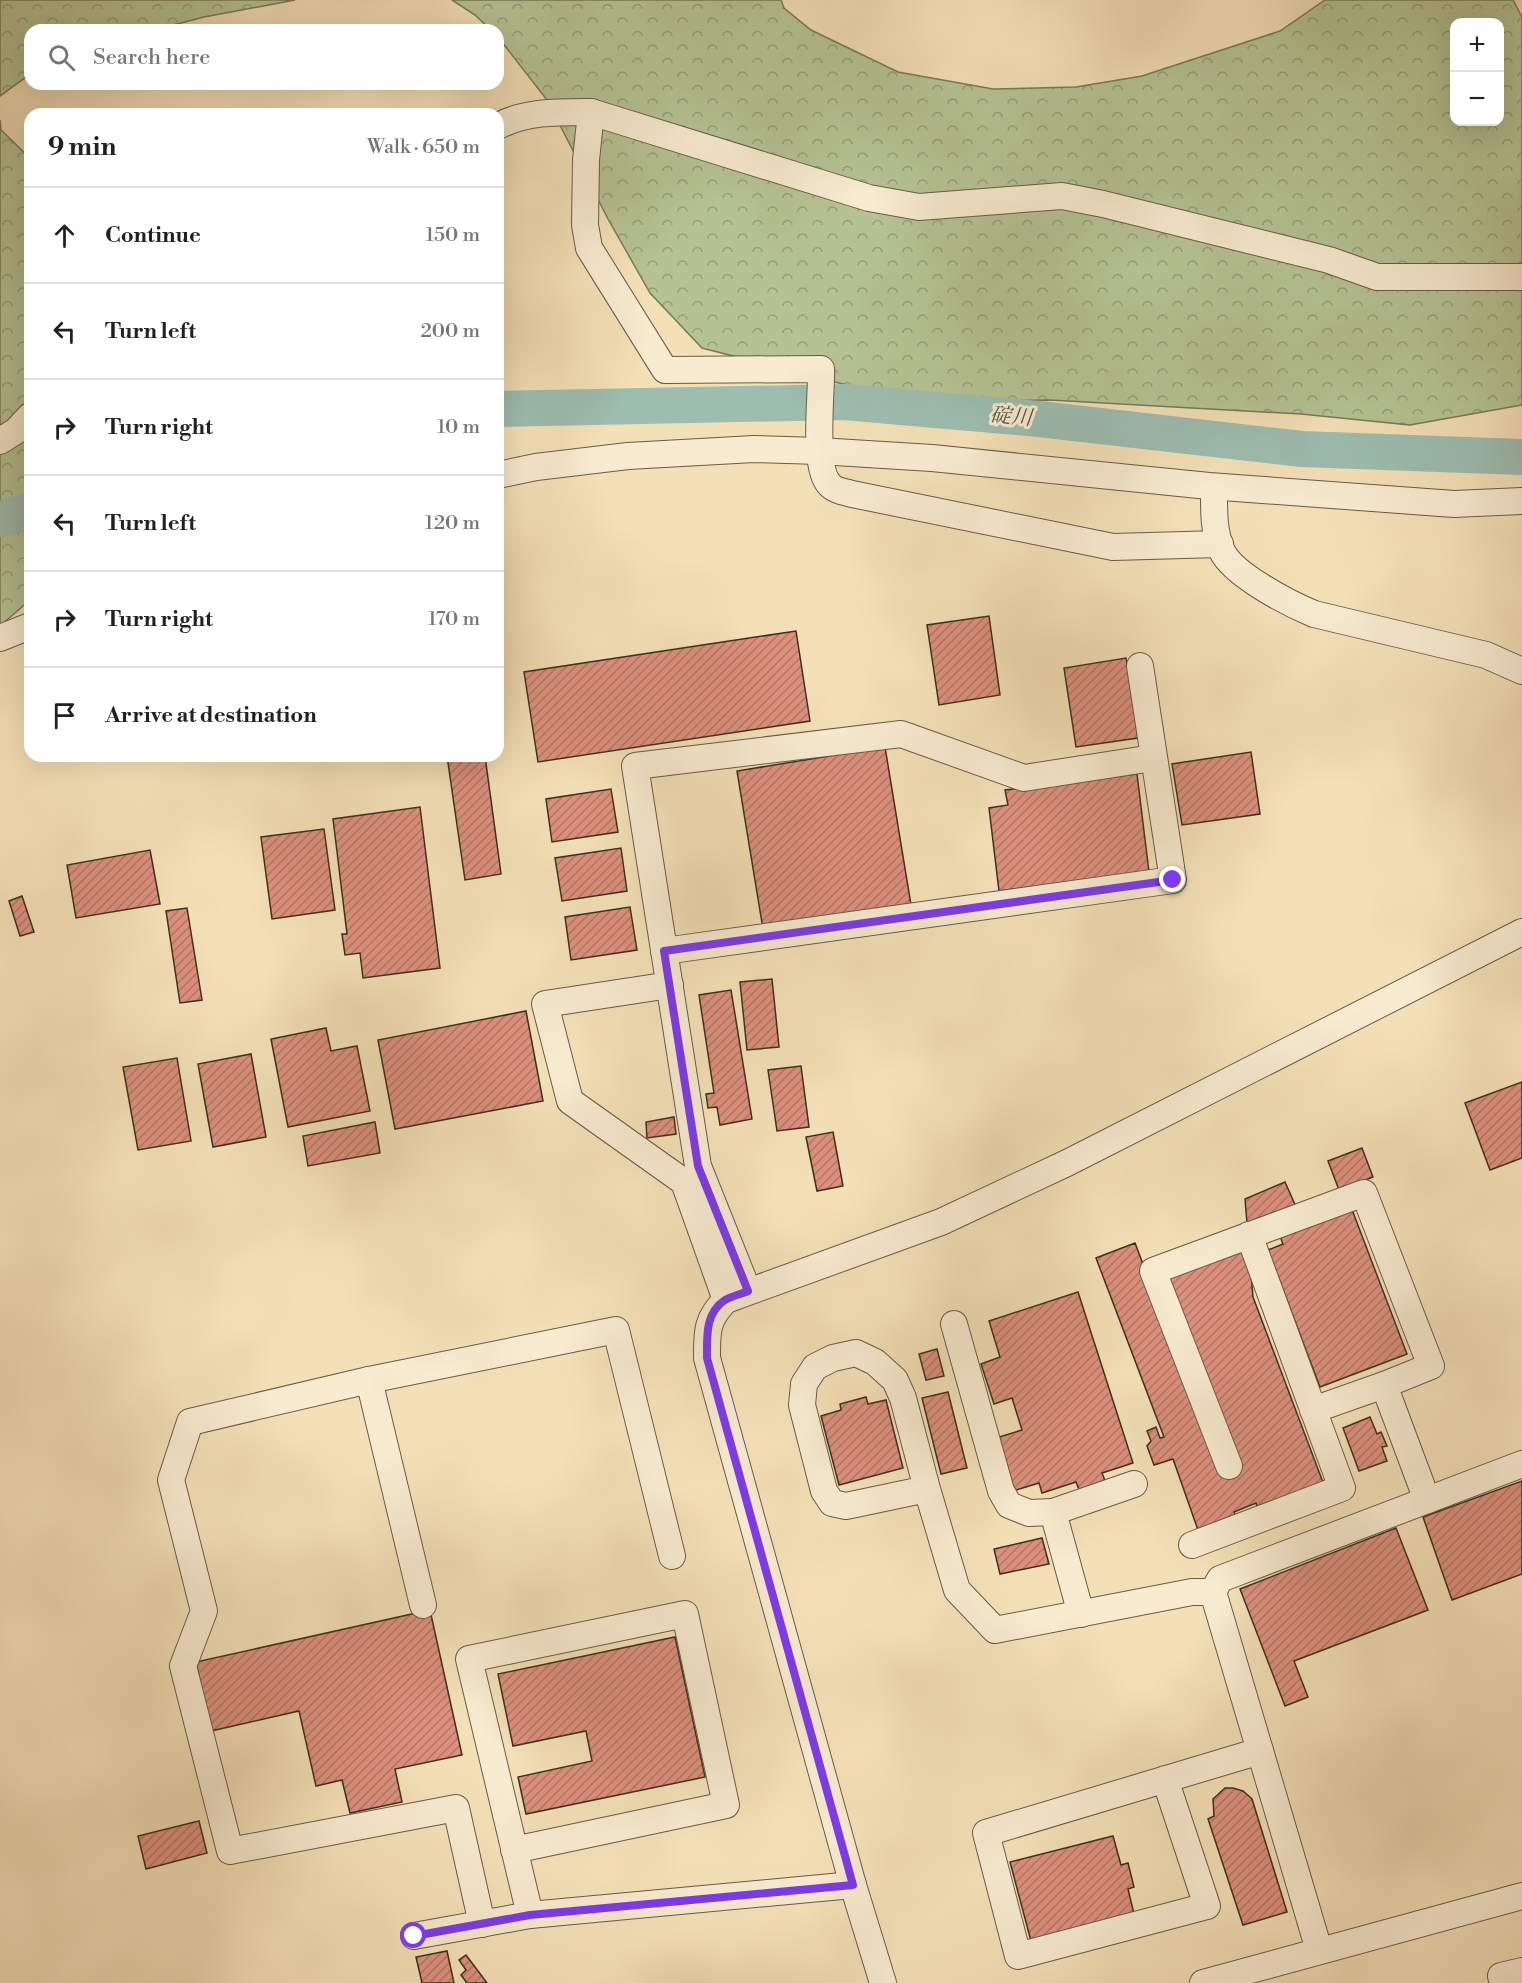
<!DOCTYPE html>
<html lang="en">
<head>
<meta charset="utf-8">
<style>
	:root { --surface:#fff; --page:#f2f2f2; --text:#202124; --muted:#757577; --line:#e0e0e0 }
	body { margin:0; font-family:"Libre Bodoni","Noto Serif JP",serif; background:var(--page); color:var(--text) }
	.controls { position:absolute; right:18px; top:18px; display:grid; overflow:hidden; border-radius:12px; box-shadow:0 6px 24px #0002 }
	.controls button { width:54px; height:54px; display:grid; place-items:center; padding:0; border:0; border-bottom:2px solid var(--line); background:var(--surface); color:var(--text); font:30px sans-serif }
	.stop { position:absolute; width:18px; height:18px; margin:-14px; border:4px solid #7c3aed; border-radius:50%; background:#fff }
	.stop.end { background:#7c3aed; border-color:#fff; box-shadow:0 2px 6px #0008 }
	.list { margin:0; padding:0; list-style:none }
	h2 { display:flex; justify-content:space-between; align-items:center; height:78px; margin:0; padding:0 24px; font-size:26px }
	h2 small { font-size:20px; font-weight:400; color:var(--muted) }
	.list li { display:grid; grid-template-columns:39px 1fr auto; gap:18px; align-items:center; box-sizing:border-box; height:96px; padding:0 24px; border-top:2px solid var(--line) }
	.list b { display:block; font-size:22px; white-space:nowrap }
	.list em { font-size:20px; font-style:normal; color:var(--muted) }
	.icon { flex:none; width:33px; height:33px; fill:none; stroke:currentColor; stroke-width:2; stroke-linecap:round; stroke-linejoin:round }
	.map { position:relative; flex:none; width:1522px; height:1983px; overflow:hidden }
	.search { position:absolute; background:var(--surface); box-shadow:0 6px 24px #0002; left:24px; top:24px; width:480px; height:66px; display:flex; align-items:center; gap:15px; box-sizing:border-box; padding:0 21px; border-radius:18px; color:var(--muted); font-size:22px }
	.panel { position:absolute; background:var(--surface); box-shadow:0 6px 24px #0002; left:24px; top:108px; width:480px; height:654px; border-radius:18px }
	.map>svg:first-child { display:block }
</style>
</head>
<body>
<div class="map">
<svg width="1522" height="1983" viewBox="0 0 1522 1983">
	<defs>
		<pattern id="forest-crowns" width="20" height="18" patternUnits="userSpaceOnUse" patternTransform="scale(1.5)"><rect width="20" height="18" fill="#b5c394"/><path d="M2 6a3 3 0 1 1 6 0M12 15a3 3 0 1 1 6 0" fill="none" stroke="#949f78"/></pattern>
		<pattern id="building-hatch" width="6" height="6" patternUnits="userSpaceOnUse" patternTransform="scale(1.5)"><rect width="6" height="6" fill="#dd907d"/><path d="M-1 1l2-2M0 6l6-6M5 7l2-2" fill="none" stroke="#b47666"/></pattern>
	</defs>
	<rect width="100%" height="100%" fill="#f4e0b7"/>
	<filter id="stains"><feTurbulence type="fractalNoise" baseFrequency=".00333" numOctaves="4"/><feColorMatrix values="0 0 0 0 .2 0 0 0 0 .09 0 0 0 0 .02 0 0 0 .5 -.17"/></filter>
	<radialGradient id="worn" r=".72"><stop offset=".6" stop-color="#630" stop-opacity="0"/><stop offset="1" stop-color="#630" stop-opacity=".3"/></radialGradient>
	<g fill="url(#forest-crowns)" stroke="#78795c" stroke-width="1.5" fill-rule="evenodd">
		<polygon points="0,0 295,0 204,17 154,30 30,30 30,74 0,96"/>
		<path d="M 452,0 L 781,0 L 784,8 L 811,30 L 898,72 L 993,89 L 1076,87 L 1142,76 L 1280,31 L 1325,0 L 1513,0 L 1522,17 L 1522,405 L 1410,425 L 1301,414 L 1050,400 L 913,402 L 702,348 L 650,293 L 608,219 L 547,100 L 498,37 L 498,30 L 491,30 L 475,15 ZM 1454,22 L 1500,22 L 1500,122 L 1454,122 Z"/>
		<polygon points="0,120 1,130 30,158 30,600 0,626"/>
	</g>
	<g fill="none" stroke-linecap="round" stroke-linejoin="round">
		<g stroke="#9cbdb0" stroke-width="36">
			<polyline points="498,409 844,402 1039,419 1302,449 1522,457"/>
			<polyline points="0,519 30,511"/>
		</g>
	</g>
	<g fill="url(#building-hatch)" stroke="#3b2f23" stroke-width="1.5">
		<polygon points="989,616 1000,695 939,705 927,625"/>
		<polygon points="796,631 810,721 538,762 524,672"/>
		<polygon points="1126,658 1138,738 1076,747 1064,668"/>
		<polygon points="885,747 911,905 763,929 737,771"/>
		<polygon points="1251,752 1260,814 1182,825 1172,764"/>
		<polygon points="447,756 485,756 501,874 465,880"/>
		<polygon points="1137,774 1149,872 999,891 989,808 1008,805 1005,790"/>
		<polygon points="611,789 618,832 552,842 546,799"/>
		<polygon points="420,807 440,968 363,978 360,953 345,955 342,934 347,934 333,819"/>
		<polygon points="324,829 335,910 272,919 261,837"/>
		<polygon points="621,848 627,891 562,901 555,858"/>
		<polygon points="150,850 160,904 76,918 67,865"/>
		<polygon points="22,896 34,932 20,936 9,901"/>
		<polygon points="630,907 637,950 571,960 565,917"/>
		<polygon points="187,908 202,1000 180,1003 166,911"/>
		<polygon points="772,979 779,1047 747,1050 740,982"/>
		<polygon points="731,990 752,1119 720,1125 717,1107 708,1108 706,1094 714,1093 699,995"/>
		<polygon points="526,1011 543,1101 395,1129 378,1040"/>
		<polygon points="326,1028 331,1051 357,1046 370,1111 288,1127 271,1039"/>
		<polygon points="251,1054 266,1137 213,1147 198,1064"/>
		<polygon points="177,1058 191,1141 138,1150 123,1067"/>
		<polygon points="801,1066 809,1127 777,1131 768,1070"/>
		<polygon points="1522,1082 1522,1158 1490,1170 1465,1103"/>
		<polygon points="674,1117 676,1134 647,1138 646,1122"/>
		<polygon points="375,1122 380,1153 308,1166 303,1136"/>
		<polygon points="833,1132 843,1186 817,1191 806,1137"/>
		<polygon points="1362,1148 1373,1177 1339,1190 1328,1161"/>
		<polygon points="1285,1182 1297,1209 1263,1223 1261,1217 1247,1223 1245,1199"/>
		<polygon points="1351,1207 1407,1354 1320,1387 1268,1250 1283,1244 1279,1234"/>
		<polygon points="1135,1243 1223,1475 1167,1274 1240,1246 1251,1274 1253,1297 1324,1485 1258,1510 1256,1503 1234,1512 1236,1517 1198,1530 1173,1459 1154,1465 1147,1446 1151,1441 1147,1431 1156,1427 1160,1438 1164,1437 1096,1258"/>
		<polygon points="1078,1292 1133,1463 1102,1473 1106,1483 1080,1492 1076,1482 1042,1493 1039,1483 1013,1491 996,1438 1022,1430 1012,1398 994,1404 981,1364 1000,1357 989,1321"/>
		<polygon points="937,1349 944,1376 926,1380 919,1354"/>
		<polygon points="948,1392 967,1468 941,1474 922,1398"/>
		<polygon points="866,1397 868,1404 886,1400 903,1468 839,1485 821,1416 841,1410 840,1404"/>
		<polygon points="1370,1417 1377,1434 1381,1432 1387,1446 1382,1447 1387,1461 1359,1471 1343,1428"/>
		<polygon points="1522,1481 1522,1574 1452,1600 1423,1517"/>
		<polygon points="1396,1528 1428,1610 1294,1661 1308,1697 1285,1706 1240,1589"/>
		<polygon points="1042,1538 1049,1564 1000,1574 994,1549"/>
		<polygon points="430,1610 462,1755 395,1769 402,1802 350,1813 342,1780 316,1786 299,1711 211,1731 196,1662"/>
		<polygon points="675,1637 705,1777 526,1814 518,1777 592,1761 586,1731 513,1746 498,1674"/>
		<polygon points="1225,1788 1233,1788 1243,1791 1252,1799 1287,1912 1243,1925 1208,1819 1214,1816 1213,1799"/>
		<polygon points="199,1821 207,1853 146,1869 138,1836"/>
		<polygon points="1113,1836 1121,1865 1128,1863 1134,1887 1128,1889 1134,1914 1031,1941 1010,1862"/>
		<polygon points="447,1951 454,1983 422,1983 416,1957"/>
		<polygon points="466,1955 487,1983 467,1983 461,1975 466,1970 459,1960"/>
	</g>
	<g fill="none" stroke-linecap="round" stroke-linejoin="round">
		<g stroke="#695b48" stroke-width="28">
			<g id="minor">
				<path d="M 591,112 L 586,160 L 585,225 L 589,248 L 665,370 L 821,369 C 822,395 812,468 830,485 C 834,490 845,492 852,494 L 1113,547 L 1220,544"/>
				<path d="M 498,126 C 526,111 560,112 591,112 L 869,198 L 919,207 L 1062,196 L 1103,204 L 1329,260 L 1377,277 L 1522,277"/>
				<polyline points="0,441 16,431 30,416"/>
				<polyline points="498,475 536,467 628,456 754,449 819,451 932,458 1209,486 1454,504 1522,501"/>
				<path d="M 1214,487 C 1214,508 1213,531 1222,551 C 1233,575 1290,604 1314,614 L 1486,655 L 1522,671"/>
				<polyline points="0,638 30,626"/>
				<polyline points="664,951 1173,880 1140,666"/>
				<polyline points="670,985 545,1004 570,1101 684,1182 726,1300"/>
				<polyline points="748,1291 698,1166 635,766 901,734 1024,778 1153,758"/>
				<polyline points="954,1324 1001,1491 1009,1505 1029,1513 1053,1512"/>
				<polyline points="369,1380 423,1605"/>
				<polyline points="1313,1410 1384,1385"/>
				<polyline points="1229,1466 1153,1271 1364,1193 1431,1366 1384,1385 1427,1500"/>
				<polyline points="927,1489 903,1398 895,1380 875,1362 856,1353 833,1358 815,1367 804,1384 802,1405 824,1491 832,1503 846,1506 927,1489 957,1590 995,1630 1192,1592 1213,1592"/>
				<polyline points="1192,1545 1342,1488 1249,1235"/>
				<polyline points="1081,1614 1053,1512 1134,1484"/>
				<polyline points="1165,1779 1207,1906 1018,1956 986,1833 1260,1751"/>
				<polyline points="514,1850 726,1805 685,1614 469,1659 530,1915"/>
				<polyline points="482,1924 456,1808 230,1851 183,1666 204,1611 171,1480 190,1422 369,1380 616,1330 672,1556"/>
				<polyline points="414,1936 530,1915 853,1885"/>
				<polyline points="1319,1950 1213,1592 1220,1579 1522,1464"/>
				<path d="M 883,1983 L 853,1885 L 707,1358 C 707,1333 706,1319 726,1300 L 941,1222 L 1067,1163 L 1522,932"/>
				<polyline points="1203,1983 1522,1896"/>
				<polyline points="1503,1983 1501,1976 1522,1971"/>
			</g>
		</g>
		<use href="#minor" stroke="#f8ebd0" stroke-width="26"/>
	</g>
	<g fill="none" stroke-linecap="round" stroke-linejoin="round">
		<path stroke="#7c3aed" stroke-width="8" d="M 414,1936 L 530,1915 L 853,1885 L 707,1358 C 707,1337 705,1313 725,1300 C 732,1296 741,1294 748,1291 L 698,1166 L 664,951 L 1173,880"/>
	</g>
	<g text-anchor="middle" stroke-width="6" stroke-linejoin="round" paint-order="stroke">
		<g font-size="21" font-style="italic" fill="#535246" stroke="#f8ebd0">
			<text transform="translate(1011 416) rotate(5)" y="7">碇川</text>
		</g>
	</g>
	<rect width="100%" height="100%" filter="url(#stains)"/>
	<rect width="100%" height="100%" fill="url(#worn)"/>
</svg>
<div class="controls">
<button>+</button>
<button>−</button>
</div>
<div class="stop" style="left:414px;top:1936px"></div>
<div class="stop end" style="left:1173px;top:880px"></div>
<div class="search"><svg class="icon" aria-label="search" viewBox="0 0 24 24"><circle cx="10" cy="10" r="6"/><path d="M15 15l6 6"/></svg>Search here</div>
<section class="panel">
<h2>9 min<small>Walk · 650 m</small></h2>
<ul class="list">
<li><svg class="icon" aria-label="ahead" viewBox="0 0 24 24"><path d="M12 20V5M6 11l6-6 6 6"/></svg><div><b>Continue</b></div><em>150 m</em></li>
<li><svg class="icon" aria-label="left" viewBox="0 0 24 24"><path d="M17 20v-9H6M10 6l-5 5 5 5"/></svg><div><b>Turn left</b></div><em>200 m</em></li>
<li><svg class="icon" aria-label="right" viewBox="0 0 24 24"><path d="M7 20v-9h11M14 6l5 5-5 5"/></svg><div><b>Turn right</b></div><em>10 m</em></li>
<li><svg class="icon" aria-label="left" viewBox="0 0 24 24"><path d="M17 20v-9H6M10 6l-5 5 5 5"/></svg><div><b>Turn left</b></div><em>120 m</em></li>
<li><svg class="icon" aria-label="right" viewBox="0 0 24 24"><path d="M7 20v-9h11M14 6l5 5-5 5"/></svg><div><b>Turn right</b></div><em>170 m</em></li>
<li><svg class="icon" aria-label="arrive" viewBox="0 0 24 24"><path d="M6 21V4h12l-3 4 3 4H6"/></svg><div><b>Arrive at destination</b></div></li>
</ul>
</section>
</div>
</body>
</html>
